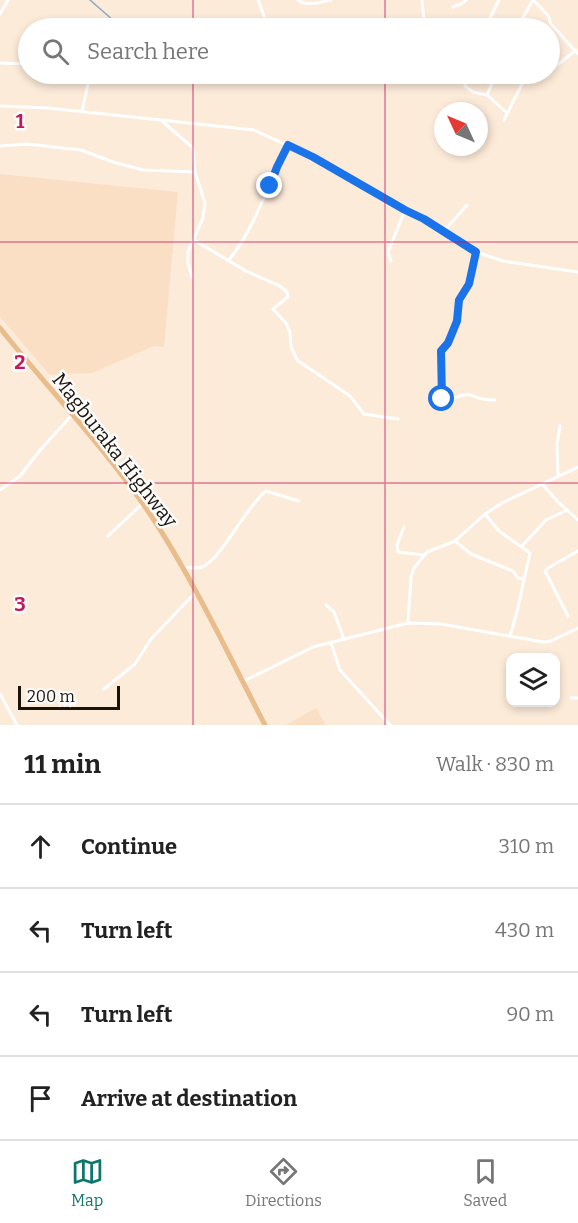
<!DOCTYPE html>
<html lang="en">
<head>
<meta charset="utf-8">
<style>
	:root { --surface:#fff; --page:#f6f6f6; --text:#222; --muted:#767676; --line:#e0e0e0; --accent:#0f766e }
	body { margin:0; font-family:Bitter,serif; background:var(--page); color:var(--text) }
	.controls { position:absolute; right:18px; bottom:18px; display:grid; overflow:hidden; border-radius:12px; box-shadow:0 3px 9px #0003 }
	.controls button { width:54px; height:54px; display:grid; place-items:center; padding:0; border:0; border-bottom:2px solid var(--line); background:var(--surface); color:var(--text); font:30px sans-serif }
	.compass { position:absolute; left:434px; top:102px; width:54px; height:54px; border-radius:50%; background:var(--surface); box-shadow:0 3px 9px #0003; rotate:314deg }
	.scale { position:absolute; left:18px; bottom:15px; width:102px; box-sizing:border-box; padding-left:6px; border:3px solid #1a130b; border-top:0; font-size:16px; line-height:21px; white-space:nowrap; color:#1a130b; -webkit-text-stroke:4px #fbfbfb; paint-order:stroke }
	.stop { position:absolute; width:18px; height:18px; margin:-14px; border:4px solid #1a73e8; border-radius:50%; background:#fff }
	.stop.end { background:#1a73e8; border-color:#fff; box-shadow:0 2px 6px #0008 }
	.list { margin:0; padding:0; list-style:none }
	h2 { display:flex; justify-content:space-between; align-items:center; height:78px; margin:0; padding:0 24px; font-size:26px }
	h2 small { font-size:20px; font-weight:400; color:var(--muted) }
	.list li { display:grid; grid-template-columns:39px 1fr auto; gap:18px; align-items:center; box-sizing:border-box; height:84px; padding:0 24px; border-top:2px solid var(--line) }
	.list b { display:block; font-size:22px; white-space:nowrap }
	.list em { font-size:20px; font-style:normal; color:var(--muted) }
	.icon { flex:none; width:33px; height:33px; fill:none; stroke:currentColor; stroke-width:2; stroke-linecap:round; stroke-linejoin:round }
	.map { position:relative; flex:none; width:578px; height:725px; overflow:hidden }
	.search { position:absolute; background:var(--surface); box-shadow:0 3px 9px #0003; left:18px; right:18px; top:18px; height:66px; display:flex; align-items:center; gap:15px; box-sizing:border-box; padding:0 21px; border-radius:33px; color:var(--muted); font-size:22px }
	.sheet { height:414px; background:var(--surface) }
	nav { display:flex; justify-content:space-around; align-items:center; box-sizing:border-box; height:84px; border-top:2px solid var(--line); background:var(--surface); font-size:16px; color:var(--muted) }
	nav a { display:grid; justify-items:center; gap:3px }
	nav .on { color:var(--accent) }
	.map>svg:first-child { display:block }
</style>
</head>
<body>
<div class="map">
<svg width="578" height="725" viewBox="0 0 578 725">
	<rect width="100%" height="100%" fill="#fdebda"/>
	<g fill="#fbdfc4">
		<polygon points="0,174 178,192 164,347 154,346 92,373 50,375 0,317"/>
		<polygon points="316,708 326,725 286,725"/>
	</g>
	<g fill="none" stroke-linecap="round" stroke-linejoin="round">
		<polyline stroke="#8aa9c3" stroke-width="1.5" points="90,0 122,28"/>
		<g stroke="#fff" stroke-width="3">
			<polyline points="258,0 264,16"/>
			<path d="M 298,0 C 308,7 320,2 331,0"/>
			<polyline points="422,0 424,20"/>
			<polyline points="533,0 548,15 551,24 578,54"/>
			<polyline points="453,7 461,4 466,0"/>
			<polyline points="0,14 8,0"/>
			<polyline points="489,20 499,0"/>
			<polyline points="517,28 533,0"/>
			<polyline points="0,63 28,64"/>
			<polyline points="550,71 576,50"/>
			<polyline points="466,74 465,86 473,92 487,95 496,74"/>
			<polyline points="487,95 507,113"/>
			<polyline points="0,106 48,108 254,130 313,157 405,210 424,219 476,252 503,261 578,272"/>
			<polyline points="82,112 89,79 83,74"/>
			<polyline points="504,120 525,78"/>
			<polyline points="162,121 193,148 195,172 205,203 203,218 188,252 188,263 192,277"/>
			<polyline points="0,146 27,144 81,150 113,162 143,170 195,172"/>
			<polyline points="443,232 467,205"/>
			<polyline points="194,240 246,271 280,286 287,292 288,297 273,309 286,323 290,332 291,347 297,360 350,396 364,414 398,419"/>
			<path d="M 476,252 L 469,284 L 459,300 L 457,321 L 448,343 L 441,351 L 442,399 L 446,402 C 476,386 468,401 495,400"/>
			<path d="M 229,260 C 255,228 269,182 288,145"/>
			<polyline points="391,261 388,252 405,210"/>
			<polyline points="558,475 557,444 560,426"/>
			<polyline points="543,485 558,502 578,520"/>
			<polyline points="0,490 20,476 41,449 72,415"/>
			<polyline points="485,514 499,531 530,553 517,612 510,636"/>
			<polyline points="404,527 397,545 398,552 424,555"/>
			<polyline points="108,536 142,504"/>
			<polyline points="455,541 471,554 513,571 518,578 523,579"/>
			<polyline points="522,546 546,520 567,510"/>
			<path d="M 183,568 C 189,567 197,569 202,567 C 220,561 247,505 266,491 L 299,501"/>
			<polyline points="326,605 334,612 344,639"/>
			<polyline points="568,616 545,571 548,568 578,551"/>
			<polyline points="408,623 411,577 414,568 427,552 455,541 485,514 502,503 578,467"/>
			<polyline points="331,643 340,670 390,725"/>
			<polyline points="242,682 313,647 408,623 441,624 543,642 551,641 578,628"/>
			<polyline points="104,689 135,664 151,639 196,592"/>
			<polyline points="0,694 17,725"/>
			<polyline points="571,698 578,698"/>
		</g>
		<path stroke="#e8bc8b" stroke-width="5" d="M 0,328 C 51,392 109,452 154,520 C 196,585 229,656 265,725"/>
	</g>
	<g fill="none" stroke-linecap="round" stroke-linejoin="round">
		<polyline stroke="#1a73e8" stroke-width="8" points="270,186 277,167 288,145 313,157 405,210 424,219 476,252 469,284 459,300 457,321 448,343 441,351 442,399"/>
	</g>
	<path fill="none" stroke="#c2185b" stroke-width="1.5" stroke-opacity="0.55" d="M 193,0 L 193,28M 385,0 L 385,28M 193,74 L 193,725M 385,74 L 385,725M 0,242 L 578,242M 0,483 L 578,483"/>
	<g text-anchor="middle" stroke-width="5" stroke-linejoin="round" paint-order="stroke">
		<g font-size="20" fill="#1a130b" stroke="#fbfbfb">
			<text transform="translate(115 450) rotate(52)" y="7">Magburaka Highway</text>
		</g>
	</g>
	<g font-size="20" text-anchor="middle" font-weight="bold" fill="#c2185b" stroke="#fbfbfb" stroke-width="5" stroke-linejoin="round" paint-order="stroke">
		<text x="20" y="128">1</text>
		<text x="20" y="369">2</text>
		<text x="20" y="611">3</text>
	</g>
</svg>
<div class="controls">
<button><svg class="icon" aria-label="layers" viewBox="0 0 24 24"><path d="M12 4l9 5-9 5-9-5zM3 14l9 5 9-5"/></svg></button>
</div>
<svg class="compass" viewBox="-18 -18 36 36"><path d="M0-13l5 13h-10z" fill="#e53935"/><path d="M0 13l5-13h-10z" fill="#767676"/></svg>
<div class="scale">200 m</div>
<div class="stop" style="left:442px;top:399px"></div>
<div class="stop end" style="left:270px;top:186px"></div>
<div class="search"><svg class="icon" aria-label="search" viewBox="0 0 24 24"><circle cx="10" cy="10" r="6"/><path d="M15 15l6 6"/></svg>Search here</div>
</div>
<section class="sheet">
<h2>11 min<small>Walk · 830 m</small></h2>
<ul class="list">
<li><svg class="icon" aria-label="ahead" viewBox="0 0 24 24"><path d="M12 20V5M6 11l6-6 6 6"/></svg><div><b>Continue</b></div><em>310 m</em></li>
<li><svg class="icon" aria-label="left" viewBox="0 0 24 24"><path d="M17 20v-9H6M10 6l-5 5 5 5"/></svg><div><b>Turn left</b></div><em>430 m</em></li>
<li><svg class="icon" aria-label="left" viewBox="0 0 24 24"><path d="M17 20v-9H6M10 6l-5 5 5 5"/></svg><div><b>Turn left</b></div><em>90 m</em></li>
<li><svg class="icon" aria-label="arrive" viewBox="0 0 24 24"><path d="M6 21V4h12l-3 4 3 4H6"/></svg><div><b>Arrive at destination</b></div></li>
</ul>
</section>
<nav>
<a class="on"><svg class="icon" aria-label="map" viewBox="0 0 24 24"><path d="M3 6l6-2 6 2 6-2v14l-6 2-6-2-6 2zM9 4v14M15 6v14"/></svg>Map</a>
<a><svg class="icon" aria-label="directions" viewBox="0 0 24 24"><path d="M12 3l9 9-9 9-9-9zM9 14v-3h6M13 9l2 2-2 2"/></svg>Directions</a>
<a><svg class="icon" aria-label="saved" viewBox="0 0 24 24"><path d="M7 4h10v16l-5-4-5 4z"/></svg>Saved</a>
</nav>
</body>
</html>
